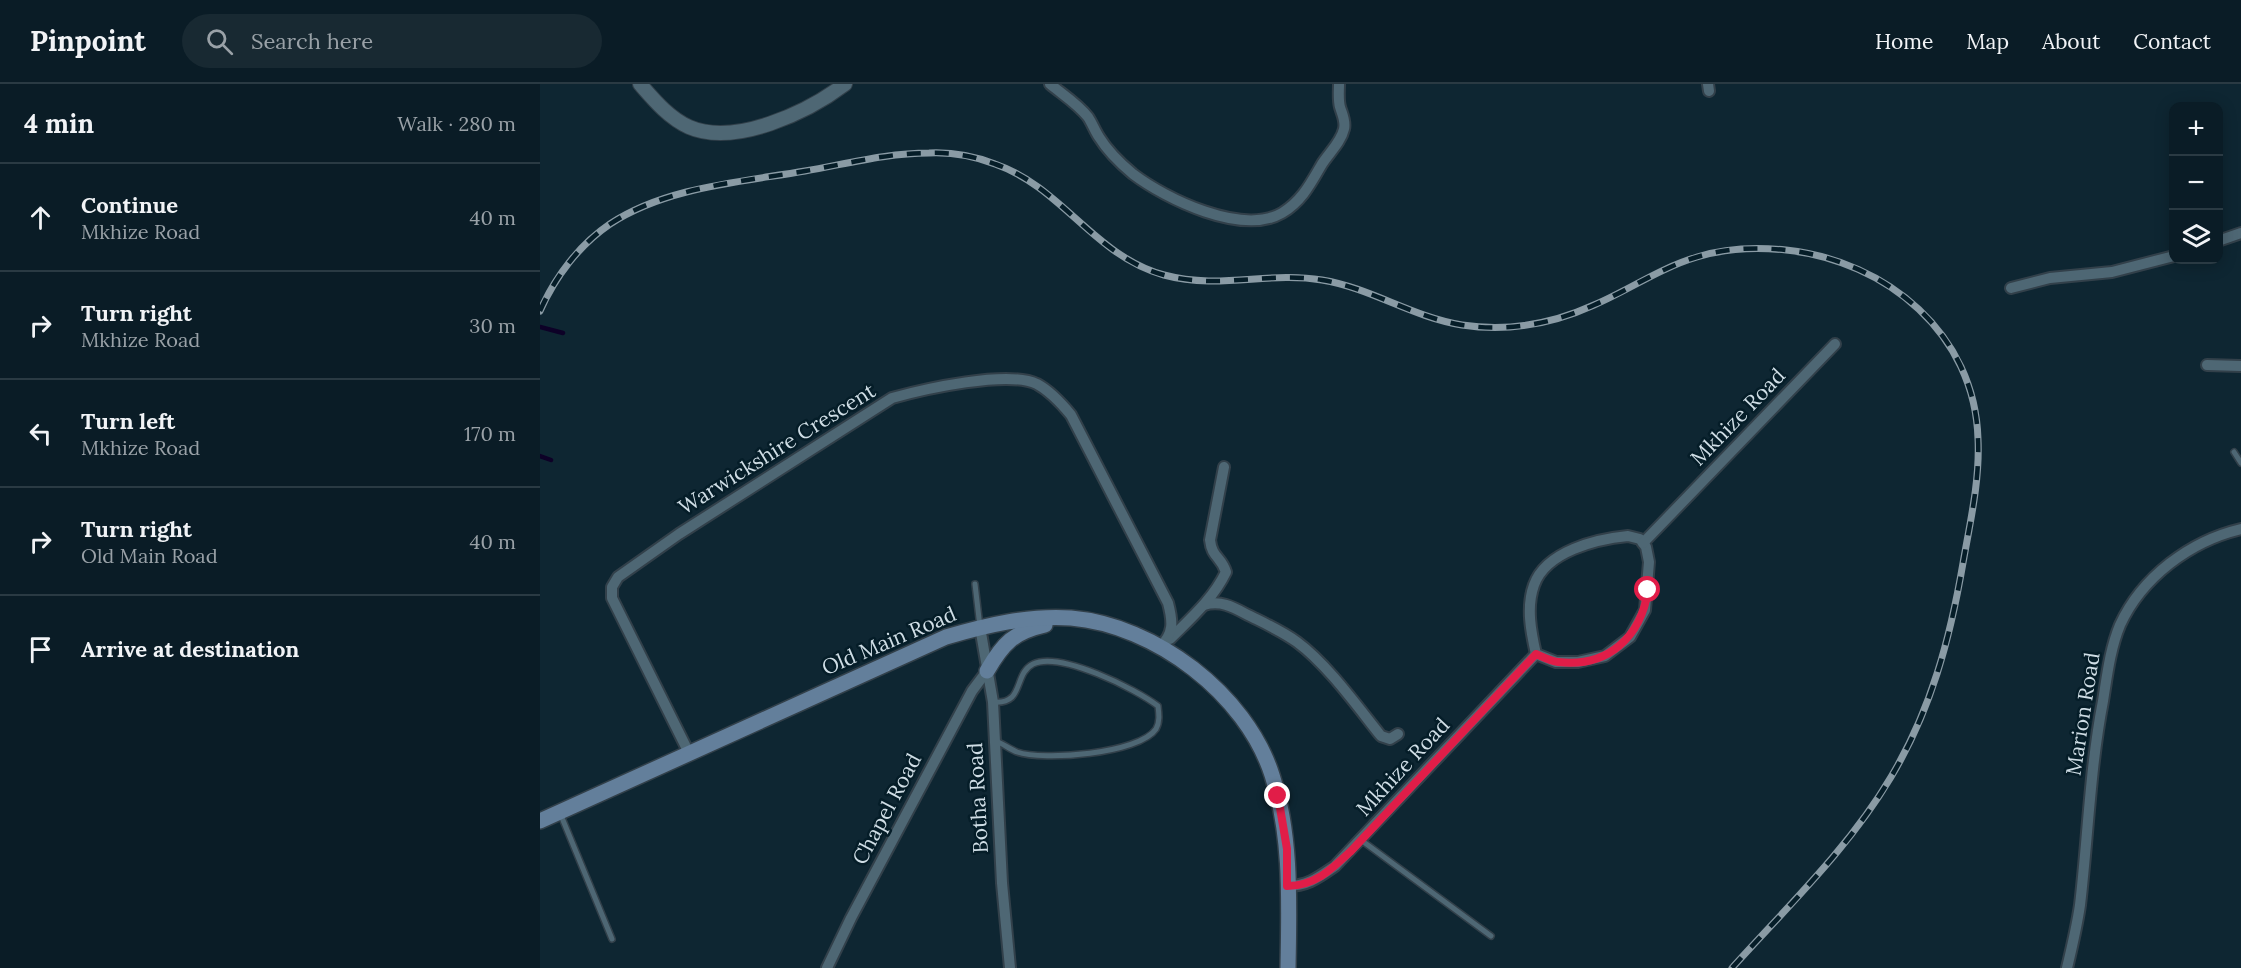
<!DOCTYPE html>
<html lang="en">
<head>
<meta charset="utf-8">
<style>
	:root { --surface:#0a1c26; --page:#182932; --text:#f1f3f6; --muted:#99a1a7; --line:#2a3a43 }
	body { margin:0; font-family:Lora,serif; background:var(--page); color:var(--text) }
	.controls { position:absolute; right:18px; top:18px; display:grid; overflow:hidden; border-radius:12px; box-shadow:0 3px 15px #0003 }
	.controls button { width:54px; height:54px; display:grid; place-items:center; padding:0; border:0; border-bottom:2px solid var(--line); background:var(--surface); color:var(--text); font:30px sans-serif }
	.stop { position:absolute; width:18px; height:18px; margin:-14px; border:4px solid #e11d48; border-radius:50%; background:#fff }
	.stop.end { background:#e11d48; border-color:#fff; box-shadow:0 2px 6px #0008 }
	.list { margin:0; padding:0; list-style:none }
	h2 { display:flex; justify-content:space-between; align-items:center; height:78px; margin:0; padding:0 24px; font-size:26px }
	h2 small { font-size:20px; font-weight:400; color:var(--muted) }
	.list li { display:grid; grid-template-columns:39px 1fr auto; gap:18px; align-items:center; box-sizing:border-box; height:108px; padding:0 24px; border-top:2px solid var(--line) }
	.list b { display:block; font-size:22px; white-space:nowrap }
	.list p { margin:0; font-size:20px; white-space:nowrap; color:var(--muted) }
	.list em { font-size:20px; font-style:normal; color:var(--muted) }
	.icon { flex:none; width:33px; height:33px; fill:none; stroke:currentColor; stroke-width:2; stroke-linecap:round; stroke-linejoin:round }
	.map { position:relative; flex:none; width:1701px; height:884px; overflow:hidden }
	header { display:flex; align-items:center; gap:36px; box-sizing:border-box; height:84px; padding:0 30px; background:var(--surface); border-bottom:2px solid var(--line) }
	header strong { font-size:28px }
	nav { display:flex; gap:33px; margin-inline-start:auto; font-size:21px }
	.search { width:420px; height:54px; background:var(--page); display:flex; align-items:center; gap:15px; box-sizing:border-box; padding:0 21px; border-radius:33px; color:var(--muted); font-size:22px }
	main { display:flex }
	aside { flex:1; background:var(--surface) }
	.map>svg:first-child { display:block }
</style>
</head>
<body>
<header>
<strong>Pinpoint</strong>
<div class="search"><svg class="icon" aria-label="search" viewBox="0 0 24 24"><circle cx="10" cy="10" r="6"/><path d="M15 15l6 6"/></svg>Search here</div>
<nav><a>Home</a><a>Map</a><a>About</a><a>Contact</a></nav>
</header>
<main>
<aside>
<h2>4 min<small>Walk · 280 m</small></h2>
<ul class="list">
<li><svg class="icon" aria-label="ahead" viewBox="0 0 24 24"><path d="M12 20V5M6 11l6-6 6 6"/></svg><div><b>Continue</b><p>Mkhize Road</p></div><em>40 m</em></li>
<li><svg class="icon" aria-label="right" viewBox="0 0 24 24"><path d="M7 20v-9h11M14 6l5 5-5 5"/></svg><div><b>Turn right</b><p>Mkhize Road</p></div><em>30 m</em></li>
<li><svg class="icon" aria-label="left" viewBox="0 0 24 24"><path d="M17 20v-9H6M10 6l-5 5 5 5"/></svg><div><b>Turn left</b><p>Mkhize Road</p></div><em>170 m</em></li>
<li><svg class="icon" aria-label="right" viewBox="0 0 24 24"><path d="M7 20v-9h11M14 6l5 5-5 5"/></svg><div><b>Turn right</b><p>Old Main Road</p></div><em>40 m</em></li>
<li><svg class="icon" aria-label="arrive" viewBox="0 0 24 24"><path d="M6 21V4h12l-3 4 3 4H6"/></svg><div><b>Arrive at destination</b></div></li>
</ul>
</aside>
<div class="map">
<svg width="1701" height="884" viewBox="0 0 1701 884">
	<rect width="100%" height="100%" fill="#0e2632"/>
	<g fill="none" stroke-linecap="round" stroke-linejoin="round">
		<g stroke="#0d0127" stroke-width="4.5">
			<polyline points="0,243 23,249"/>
			<polyline points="0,372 11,376"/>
		</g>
		<g stroke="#32404a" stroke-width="8">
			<g id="service">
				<polyline points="1694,368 1701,379"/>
				<polyline points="435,500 440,543"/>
				<path d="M 453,618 C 485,621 473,590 493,580 C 520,567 596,605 618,622 C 619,630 620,638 616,645 C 599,670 503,677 477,668 C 470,665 463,660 456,657"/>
				<polyline points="20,729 72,855"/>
				<polyline points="821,756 951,852"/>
			</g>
		</g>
		<g stroke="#32404a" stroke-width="14">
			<g id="minor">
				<path d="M 510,0 C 522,10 538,20 548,33 C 552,39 555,47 559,53 C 567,66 581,80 593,90 C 626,115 702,152 742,129 C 762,117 771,99 782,80 C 789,69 801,58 804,45 C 806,37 802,30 800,23 C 798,16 799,7 799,0"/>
				<polyline points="1168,0 1169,7"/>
				<polyline points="1678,157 1701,149"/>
				<polyline points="1471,204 1510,194 1572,188 1634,172"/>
				<polyline points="1667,281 1701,282"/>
				<path d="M 1088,452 L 1100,455 L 1106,463 L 1109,478 L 1105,526 L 1090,553 L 1065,572 L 1038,578 L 1016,578 L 996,570 C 991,548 986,523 994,501 C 1006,467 1057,455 1088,452 Z"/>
				<polyline points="1103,459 1295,260"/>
				<path d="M 664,521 C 681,516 693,523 708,531 C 724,539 742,547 757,558 C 787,580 817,622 841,652 L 850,655 L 858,650"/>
				<polyline points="440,543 453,618 462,799 470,884"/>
				<path d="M 630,555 C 651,534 673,515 686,488 C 681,472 672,474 670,456 L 684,383"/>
				<path d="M 149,669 L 72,514 L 72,503 L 78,493 L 139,450 L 352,314 C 384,305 468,286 497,300 C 510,307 522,320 531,331 L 628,519 C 633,538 634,549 620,563"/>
				<path d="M 747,802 C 768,802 779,793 795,782 L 996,570"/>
				<polyline points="287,884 311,834 432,607 447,587"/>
				<path d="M 1527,884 C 1532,863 1537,842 1540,821 C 1548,753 1550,684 1563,617 C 1567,592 1570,565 1580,541 C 1602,493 1650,457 1701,445"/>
			</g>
		</g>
		<g stroke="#32404a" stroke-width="16">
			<path id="tertiary" d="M 100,0 C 114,16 129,34 149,43 C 195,63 268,28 305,0"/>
		</g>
		<g stroke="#32404a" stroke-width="18">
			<g id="secondary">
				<path d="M 447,587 C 463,559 474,548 505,541"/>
				<path d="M 0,737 L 406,553 C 447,541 489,531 531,534 C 615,541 706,610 732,691 C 752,753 749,819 748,884"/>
			</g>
		</g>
		<use href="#service" stroke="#4e6774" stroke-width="5"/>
		<use href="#minor" stroke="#4e6774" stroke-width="10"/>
		<use href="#tertiary" stroke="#4e6774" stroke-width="14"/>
		<use href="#secondary" stroke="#637f9b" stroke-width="15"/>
		<g stroke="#8a9ba5" stroke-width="7">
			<path id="rail" d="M 0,227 C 15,193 39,161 70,140 C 126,103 201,98 265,87 C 306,80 347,69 389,69 C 411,68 434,72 455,80 C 522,103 554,172 624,191 C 680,206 728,187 782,196 C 831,204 872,233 922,241 C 968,248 1012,240 1054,221 C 1089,206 1120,184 1157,173 C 1186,164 1216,163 1246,166 C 1347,177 1435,250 1438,355 C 1440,396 1430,439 1423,479 C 1410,555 1391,626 1351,693 C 1309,764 1247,823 1192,884"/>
		</g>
		<use href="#rail" stroke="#051d28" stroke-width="4.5" stroke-dasharray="14" stroke-linecap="butt"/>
	</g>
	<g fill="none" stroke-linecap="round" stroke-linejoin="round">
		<path stroke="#e11d48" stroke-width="8" d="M 738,712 L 747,765 L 747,802 C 775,802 792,785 811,767 L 996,570 C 1003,573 1010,577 1018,578 C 1068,584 1101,553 1108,506"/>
	</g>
	<g text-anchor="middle" stroke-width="5" stroke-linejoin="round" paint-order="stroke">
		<g font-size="21" fill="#cfdde5" stroke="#051d28">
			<text transform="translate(1198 333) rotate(-46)" y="7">Mkhize Road</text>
			<text transform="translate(237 365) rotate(-32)" y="7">Warwickshire Crescent</text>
			<text transform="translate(349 557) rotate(-23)" y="7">Old Main Road</text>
			<text transform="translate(1543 630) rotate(-81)" y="7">Marion Road</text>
			<text transform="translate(863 683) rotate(-47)" y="7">Mkhize Road</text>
			<text transform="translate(438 714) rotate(-93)" y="7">Botha Road</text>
			<text transform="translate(347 725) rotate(-62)" y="7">Chapel Road</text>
		</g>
	</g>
</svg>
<div class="controls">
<button>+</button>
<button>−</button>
<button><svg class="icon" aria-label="layers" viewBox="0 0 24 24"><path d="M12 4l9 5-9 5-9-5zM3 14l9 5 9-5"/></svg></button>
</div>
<div class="stop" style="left:1108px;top:506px"></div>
<div class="stop end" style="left:738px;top:712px"></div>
</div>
</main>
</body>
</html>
